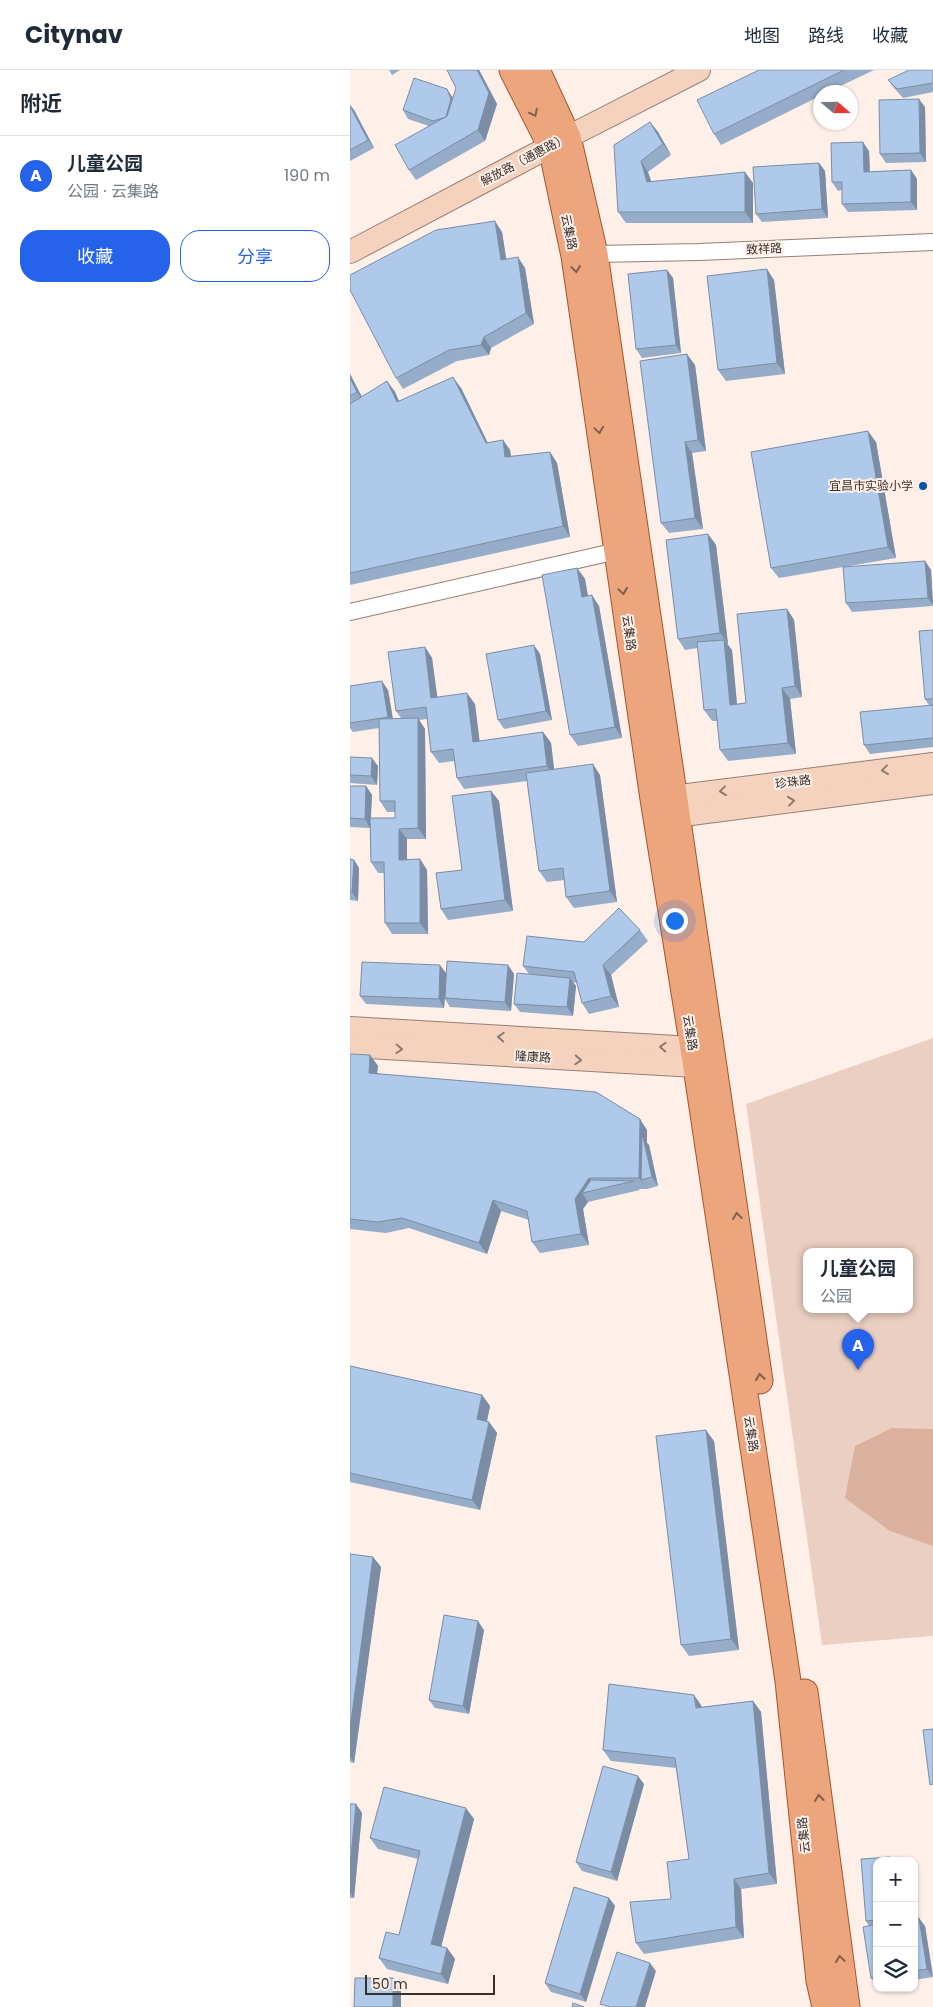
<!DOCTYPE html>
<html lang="zh">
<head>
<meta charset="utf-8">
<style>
	:root { --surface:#fff; --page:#f6f6f7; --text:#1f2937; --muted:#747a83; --line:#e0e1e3; --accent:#2563eb }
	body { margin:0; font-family:Poppins,"Noto Sans SC",sans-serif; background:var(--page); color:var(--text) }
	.controls { position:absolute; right:15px; bottom:15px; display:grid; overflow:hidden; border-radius:10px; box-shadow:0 1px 4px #0004 }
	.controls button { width:45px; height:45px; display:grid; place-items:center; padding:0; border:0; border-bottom:1px solid var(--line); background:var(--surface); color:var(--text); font:25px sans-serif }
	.compass { position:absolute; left:463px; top:15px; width:45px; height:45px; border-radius:50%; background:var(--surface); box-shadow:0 1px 4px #0004; rotate:110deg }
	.scale { position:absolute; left:15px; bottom:12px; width:130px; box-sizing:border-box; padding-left:5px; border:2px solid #39302c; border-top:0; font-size:14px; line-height:18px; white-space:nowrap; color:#39302c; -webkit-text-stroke:4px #feefe9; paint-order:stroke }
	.you { position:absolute; left:324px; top:850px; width:18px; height:18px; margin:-12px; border:4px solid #fff; border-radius:50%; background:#1a73e8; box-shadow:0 0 0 8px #1a73e833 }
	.badge { display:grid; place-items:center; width:32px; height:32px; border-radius:50%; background:var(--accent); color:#fff; font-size:16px; font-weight:700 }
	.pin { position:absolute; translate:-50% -41px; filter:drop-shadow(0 1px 2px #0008) }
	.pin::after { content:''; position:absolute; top:26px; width:18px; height:15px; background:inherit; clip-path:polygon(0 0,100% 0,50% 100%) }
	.popup { position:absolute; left:453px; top:1178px; width:110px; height:65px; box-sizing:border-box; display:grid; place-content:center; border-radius:10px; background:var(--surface); filter:drop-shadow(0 1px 4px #0005); font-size:16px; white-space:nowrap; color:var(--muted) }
	.popup b { font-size:19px; color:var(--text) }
	.popup::after { content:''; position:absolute; left:50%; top:100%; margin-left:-10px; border:10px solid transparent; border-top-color:var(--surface) }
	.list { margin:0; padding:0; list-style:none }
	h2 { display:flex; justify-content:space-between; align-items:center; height:65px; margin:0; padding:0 20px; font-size:21px }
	h2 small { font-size:16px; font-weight:400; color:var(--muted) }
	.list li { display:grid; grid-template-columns:32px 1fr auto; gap:15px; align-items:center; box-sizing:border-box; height:80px; padding:0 20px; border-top:1px solid var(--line) }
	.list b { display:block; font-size:19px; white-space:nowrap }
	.list p { margin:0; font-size:16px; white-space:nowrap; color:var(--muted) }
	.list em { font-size:16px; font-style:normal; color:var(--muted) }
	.actions { display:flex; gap:10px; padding:15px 20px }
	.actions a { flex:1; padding:11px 0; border:1px solid var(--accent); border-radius:20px; text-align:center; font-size:18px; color:var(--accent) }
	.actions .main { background:var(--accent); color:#fff }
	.icon { flex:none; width:28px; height:28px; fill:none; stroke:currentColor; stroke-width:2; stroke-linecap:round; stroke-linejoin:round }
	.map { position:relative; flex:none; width:583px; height:1937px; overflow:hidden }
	header { display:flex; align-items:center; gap:30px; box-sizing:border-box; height:70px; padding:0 25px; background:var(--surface); border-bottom:1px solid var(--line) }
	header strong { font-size:24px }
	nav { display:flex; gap:28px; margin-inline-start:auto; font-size:18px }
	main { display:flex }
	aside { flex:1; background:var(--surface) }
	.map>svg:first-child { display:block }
</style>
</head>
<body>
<header>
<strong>Citynav</strong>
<nav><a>地图</a><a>路线</a><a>收藏</a></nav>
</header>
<main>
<aside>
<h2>附近<small></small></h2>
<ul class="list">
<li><span class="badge">A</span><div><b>儿童公园</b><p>公园 · 云集路</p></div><em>190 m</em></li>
</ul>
<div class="actions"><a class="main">收藏</a><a>分享</a></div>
</aside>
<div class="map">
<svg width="583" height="1937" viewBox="0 0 583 1937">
	<rect width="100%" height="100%" fill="#feefe9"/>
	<path fill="#ebcfc2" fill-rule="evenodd" d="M 583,968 L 583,1566 L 472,1575 L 396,1034 ZM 457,1181 L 559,1181 L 559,1239 L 457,1239 Z"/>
	<polygon fill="#dab19e" points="542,1358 583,1359 583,1476 540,1461 495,1428 505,1376"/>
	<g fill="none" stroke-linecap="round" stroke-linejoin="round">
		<g stroke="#957f75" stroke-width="18">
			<g id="street">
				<polyline points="245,184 349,182 583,172"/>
				<polyline points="0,542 267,481"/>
			</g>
		</g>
		<g stroke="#957f75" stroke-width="24">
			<g id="secondary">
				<polyline points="0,182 218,67 349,0"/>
				<polyline points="306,729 583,694"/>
				<polyline points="310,748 583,713"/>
				<polyline points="0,958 361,979"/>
				<polyline points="0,976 363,997"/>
			</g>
		</g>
		<g stroke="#a55527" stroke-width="27">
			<g id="primary">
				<polyline points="162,0 201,77 224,186 303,729 346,997 438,1611 469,1911 475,1937"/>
				<polyline points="187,0 218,67 245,184 410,1311"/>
				<polyline points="455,1622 497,1937"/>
			</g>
		</g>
		<use href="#street" stroke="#fff" stroke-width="16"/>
		<use href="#secondary" stroke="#f5d2be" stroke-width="22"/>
		<use href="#primary" stroke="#eca57c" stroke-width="25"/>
	</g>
	<g fill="#96adc9">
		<polygon points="39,0 50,0 42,5"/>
		<polygon points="97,0 129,0 147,34 135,71 66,110 59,100 79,56 58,49 53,40 103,28 106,18"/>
		<polygon points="409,0 524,0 478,22 470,22 470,26 371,75 364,64"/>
		<polygon points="583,0 583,22 553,28 544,18 538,10"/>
		<polygon points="0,35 4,40 24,78 0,91"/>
		<polygon points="575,37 576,92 536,93 530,84"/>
		<polygon points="300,52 308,62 321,85 298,102 301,111 403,113 403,153 276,153 268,142"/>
		<polygon points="519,81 520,102 561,100 567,109 567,140 498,142 492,134 492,120 488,121 482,112"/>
		<polygon points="469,93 475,101 478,148 412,152 406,144"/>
		<polygon points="152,162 156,189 175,198 184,254 141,278 139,285 107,291 53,319 46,308"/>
		<polygon points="317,200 323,208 331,283 292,288 286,279"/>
		<polygon points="424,210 435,304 376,311 368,300"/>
		<polygon points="345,295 356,381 342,383 353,459 319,463 311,453"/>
		<polygon points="0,304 12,327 37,311 45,322 49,331 111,318 138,373 153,370 160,380 161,387 200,382 207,393 220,467 0,515"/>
		<polygon points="526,372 546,488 429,508 421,498"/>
		<polygon points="358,464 366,475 378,574 377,574 382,580 387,634 396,633 437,539 444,550 452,627 440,629 446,684 378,691 370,680 367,651 362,651 354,640 348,578 335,580 328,569"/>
		<polygon points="575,491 581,500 583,536 502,542 496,533"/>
		<polygon points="227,498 235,509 238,526 249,536 272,668 228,676 220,665"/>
		<polygon points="583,560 583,677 520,684 514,675 579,635 575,629"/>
		<polygon points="75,577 82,588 87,627 125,634 129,671 193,662 201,673 204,699 250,705 267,832 224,838 216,827 214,810 197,812 189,801 177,711 114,719 107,708 104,691 89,693 81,682 77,649 69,650 75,659 76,769 57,769 57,790 70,789 77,800 78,864 42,864 35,853 34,803 28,803 21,792 20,758 0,757 0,716 16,716 22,725 21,748 45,748 45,742 37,742 30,731 29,658 3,662 0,658 0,616 38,620 43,649 51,648 46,641"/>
		<polygon points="190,584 202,650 154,659 148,650"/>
		<polygon points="0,687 28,696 27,715 0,713"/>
		<polygon points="141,721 149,731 163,841 98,850 91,839 112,800"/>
		<polygon points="0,789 4,790 9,798 8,831 0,830"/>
		<polygon points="290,860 298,871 261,905 269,937 239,944 232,933 227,913 223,912 226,916 223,946 170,942 164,934 179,904 173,896 234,872"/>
		<polygon points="158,895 164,904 161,941 100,937 95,929 94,938 16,934 10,926 96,903"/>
		<polygon points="0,984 20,985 28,996 27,1003 297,1060 297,1073 299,1075 308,1116 297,1119 289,1119 290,1120 238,1132 233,1139 239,1175 190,1183 182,1172 179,1150 151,1141 137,1184 59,1158 36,1163 0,1159"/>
		<polygon points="0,1296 132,1325 140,1336 137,1351 139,1352 147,1363 130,1440 0,1412"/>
		<polygon points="364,1371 389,1580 339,1586 331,1575"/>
		<polygon points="0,1484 23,1487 31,1497 4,1693 0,1692"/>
		<polygon points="134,1560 119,1644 85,1638 79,1630"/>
		<polygon points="403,1631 411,1642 427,1814 391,1819 394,1868 294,1884 286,1873 321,1829 339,1789 326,1698 261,1691 253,1680 351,1635 352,1637"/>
		<polygon points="294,1714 267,1811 232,1801 226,1792"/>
		<polygon points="0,1734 6,1734 12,1743 4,1828 0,1828"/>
		<polygon points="124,1749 91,1877 97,1878 105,1889 98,1914 37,1899 29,1888 49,1865 68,1789 28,1779 20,1768"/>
		<polygon points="527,1791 527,1915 521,1908 519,1856 516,1851"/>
		<polygon points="259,1828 265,1836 236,1932 201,1922 195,1913"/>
		<polygon points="564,1849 575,1856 583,1907 564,1910"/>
	</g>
	<g fill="#7a8da4">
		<polygon points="127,0 129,0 147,34 135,71 128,60"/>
		<polygon points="97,19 103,28 107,38 96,47"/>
		<polygon points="569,29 575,37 576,92 570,83"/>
		<polygon points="0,35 4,40 24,78 18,70"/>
		<polygon points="300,52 308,62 321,85 313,74"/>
		<polygon points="513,72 519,81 520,110 514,102"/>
		<polygon points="291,91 298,102 305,123 297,112"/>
		<polygon points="469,93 475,101 478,148 472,139"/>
		<polygon points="561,100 567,109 567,140 561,132"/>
		<polygon points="395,102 403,113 403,153 395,142"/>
		<polygon points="145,151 152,162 158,200 151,190"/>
		<polygon points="168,187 175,198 184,254 176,243"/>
		<polygon points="417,199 424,210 435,304 427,293"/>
		<polygon points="317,200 323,208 331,283 326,275"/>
		<polygon points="134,267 141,278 139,285 131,275"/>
		<polygon points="337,284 345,295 356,381 348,370"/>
		<polygon points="0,304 15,333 7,322 0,308"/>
		<polygon points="103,307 111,318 143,384 136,373"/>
		<polygon points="37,311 45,322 54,343 47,332"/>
		<polygon points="518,361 526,372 546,488 538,477"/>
		<polygon points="153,370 160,380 163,398 155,387"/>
		<polygon points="335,372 342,383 353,459 345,448"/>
		<polygon points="200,382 207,393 220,467 213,456"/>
		<polygon points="358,464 366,475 378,574 370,563"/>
		<polygon points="575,491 581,500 583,535 578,528"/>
		<polygon points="227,498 235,509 240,538 232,527"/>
		<polygon points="242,525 249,536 272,668 265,657"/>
		<polygon points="437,539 444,550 452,627 445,616"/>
		<polygon points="374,570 382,580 388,646 380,635"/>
		<polygon points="184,575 190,584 202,650 196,641"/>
		<polygon points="75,577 82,588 89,639 81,628"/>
		<polygon points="32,611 38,620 44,656 38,647"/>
		<polygon points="432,618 440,629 446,684 438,673"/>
		<polygon points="117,623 125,634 131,682 123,672"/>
		<polygon points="68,648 75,659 76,769 68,758"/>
		<polygon points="193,662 201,673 205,707 197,696"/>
		<polygon points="22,688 28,696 27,715 21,706"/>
		<polygon points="243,694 250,705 267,832 260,821"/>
		<polygon points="16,716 22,725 20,758 15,749"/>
		<polygon points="141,721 149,731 163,841 155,830"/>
		<polygon points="49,759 57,769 57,801 49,790"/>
		<polygon points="70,789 77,800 78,864 70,853"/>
		<polygon points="4,790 9,798 8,831 2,822"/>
		<polygon points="90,895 96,903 94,938 89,929"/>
		<polygon points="158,895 164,904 161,941 155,932"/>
		<polygon points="253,895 261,905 269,937 261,926"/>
		<polygon points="220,908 226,916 223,946 217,937"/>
		<polygon points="20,985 28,996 26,1013 19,1003"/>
		<polygon points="290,1049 297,1060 297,1073 299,1075 308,1116 302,1107 291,1110 297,1119 289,1108"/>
		<polygon points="239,1108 246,1119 232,1123 238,1132 233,1139 239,1175 231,1164 225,1129"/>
		<polygon points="143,1130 151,1141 137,1184 129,1173"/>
		<polygon points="132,1325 140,1336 135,1360 127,1349"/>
		<polygon points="139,1352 147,1363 130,1440 122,1430"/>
		<polygon points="356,1360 364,1371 389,1580 381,1569"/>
		<polygon points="23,1487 31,1497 4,1693 0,1687 0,1659"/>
		<polygon points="128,1551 134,1560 119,1644 113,1636"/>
		<polygon points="344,1625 351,1635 353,1649 346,1638"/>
		<polygon points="403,1631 411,1642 427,1814 419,1803"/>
		<polygon points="288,1706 294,1714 267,1811 261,1802"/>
		<polygon points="6,1734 12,1743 4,1828 0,1823 0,1795"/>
		<polygon points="116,1738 124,1749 89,1885 81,1874"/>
		<polygon points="384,1809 391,1819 394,1868 386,1857"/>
		<polygon points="259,1828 265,1836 236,1932 230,1924"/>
		<polygon points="569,1848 575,1856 583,1907 577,1899"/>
		<polygon points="97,1878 105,1889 98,1914 91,1904"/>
		<polygon points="300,1893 306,1901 295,1937 286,1937"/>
		<polygon points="43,1908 51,1919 51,1937 43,1937"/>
	</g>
	<g fill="#afc9ea" stroke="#7a8da4">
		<polygon points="97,0 127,0 139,23 128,60 59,100 45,75 97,46 106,18"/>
		<polygon points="409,0 494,0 364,64 347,30"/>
		<polygon points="559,0 583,0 583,13 547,19 538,10"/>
		<polygon points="64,8 97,19 101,29 96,47 83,51 53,40"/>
		<polygon points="569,29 570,83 530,84 529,30"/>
		<polygon points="0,36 18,70 0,80"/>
		<polygon points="300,52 313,74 291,91 297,112 395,102 395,142 268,142 264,75"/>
		<polygon points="513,72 514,102 561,100 561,132 492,134 492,112 482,112 481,73"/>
		<polygon points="469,93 472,139 406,144 403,97"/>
		<polygon points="145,151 151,190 168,187 176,243 134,267 131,275 99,280 46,308 0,220 0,205 86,160"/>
		<polygon points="417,199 427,293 368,300 357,206"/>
		<polygon points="317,200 326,275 286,279 278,204"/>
		<polygon points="337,284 348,370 335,372 345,448 311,453 290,291"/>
		<polygon points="103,307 136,373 153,370 155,387 200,382 213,456 0,503 0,334 37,311 47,332"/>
		<polygon points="0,308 7,322 0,326"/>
		<polygon points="518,361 538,477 421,498 401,382"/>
		<polygon points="358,464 370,563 328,569 316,470"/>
		<polygon points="575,491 578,528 496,533 493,497"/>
		<polygon points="227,498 232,527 242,525 265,657 220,665 192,505"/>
		<polygon points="437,539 445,616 432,618 438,673 370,680 366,639 354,640 347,572 374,570 380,635 396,633 387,544"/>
		<polygon points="583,560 583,629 575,629 569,561"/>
		<polygon points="184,575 196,641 148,650 136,584"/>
		<polygon points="75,577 81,628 117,623 123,672 193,662 197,696 107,708 103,679 81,682 76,637 46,641 38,582"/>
		<polygon points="32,611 38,647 0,653 0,616"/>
		<polygon points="583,635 583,668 514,675 510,642"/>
		<polygon points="68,648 68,758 49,759 49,790 70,789 70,853 35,853 34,792 21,792 20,748 45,748 45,731 30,731 29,649"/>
		<polygon points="0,687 22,688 21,706 0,705"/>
		<polygon points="243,694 260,821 216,827 213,798 189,801 176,703"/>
		<polygon points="0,716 16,716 15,749 0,748"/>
		<polygon points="141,721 155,830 91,839 86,803 112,800 102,726"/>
		<polygon points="0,789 4,790 2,822 0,822"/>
		<polygon points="269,838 290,860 253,895 261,926 232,933 224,902 173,896 177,866 234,872"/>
		<polygon points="97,891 158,895 155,932 95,928"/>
		<polygon points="12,892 90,895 89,929 10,926"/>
		<polygon points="167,903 220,908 217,937 164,934"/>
		<polygon points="0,984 20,985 19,1003 246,1022 290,1049 289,1108 239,1108 225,1129 231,1164 182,1172 177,1141 143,1130 129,1173 52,1148 28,1152 0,1149"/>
		<polygon points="292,1067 293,1067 302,1107 291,1110"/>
		<polygon points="241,1110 284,1111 232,1123"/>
		<polygon points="0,1296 132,1325 127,1349 139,1352 122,1430 0,1403"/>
		<polygon points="356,1360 381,1569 331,1575 306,1366"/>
		<polygon points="0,1484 23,1487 0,1659"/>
		<polygon points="94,1545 128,1551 113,1636 79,1630"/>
		<polygon points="259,1614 344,1625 346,1638 403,1631 419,1803 384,1809 386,1857 286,1873 280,1832 321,1829 317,1792 339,1789 325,1688 253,1680"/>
		<polygon points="583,1659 583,1714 580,1715 573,1660"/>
		<polygon points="253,1696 288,1706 261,1802 226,1792"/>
		<polygon points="34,1717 116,1738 81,1874 97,1878 91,1904 29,1888 36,1862 49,1865 70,1781 20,1768"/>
		<polygon points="0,1734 6,1734 0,1795"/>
		<polygon points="540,1787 540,1791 527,1791 527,1850 516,1851 511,1789"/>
		<polygon points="224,1817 259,1828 230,1924 195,1913"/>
		<polygon points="569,1848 577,1899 564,1901 564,1849"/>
		<polygon points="527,1854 527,1907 521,1908 513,1857"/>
		<polygon points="267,1882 300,1893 286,1937 260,1937 250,1934"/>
		<polygon points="5,1908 43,1908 43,1937 4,1937"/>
		<polygon points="223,1933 234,1937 222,1937"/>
	</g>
	<defs><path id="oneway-chevron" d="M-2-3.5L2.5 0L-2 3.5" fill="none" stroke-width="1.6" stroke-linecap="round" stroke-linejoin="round" transform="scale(1.25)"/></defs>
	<g stroke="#815f4c">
		<use href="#oneway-chevron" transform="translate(184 43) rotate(63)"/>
		<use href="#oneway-chevron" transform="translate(226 199) rotate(82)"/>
		<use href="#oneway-chevron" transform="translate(249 360) rotate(82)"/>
		<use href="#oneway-chevron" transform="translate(273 521) rotate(82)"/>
		<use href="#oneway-chevron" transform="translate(387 1146) rotate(-98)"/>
		<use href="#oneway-chevron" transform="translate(410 1307) rotate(-98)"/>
		<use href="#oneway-chevron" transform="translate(469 1728) rotate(-97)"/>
		<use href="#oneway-chevron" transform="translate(490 1889) rotate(-97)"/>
	</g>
	<g stroke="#8e796e">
		<use href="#oneway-chevron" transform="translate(535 700) rotate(173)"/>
		<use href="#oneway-chevron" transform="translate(373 721) rotate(173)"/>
		<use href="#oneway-chevron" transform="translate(441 731) rotate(-7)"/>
		<use href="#oneway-chevron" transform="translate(151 967) rotate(-177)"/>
		<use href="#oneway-chevron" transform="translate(313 977) rotate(-177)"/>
		<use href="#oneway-chevron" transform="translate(49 979) rotate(3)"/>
		<use href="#oneway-chevron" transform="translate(228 990) rotate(3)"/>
	</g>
	<circle fill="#0555a3" stroke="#feefe9" stroke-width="2" cx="573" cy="416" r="5"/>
	<g text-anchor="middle" stroke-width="4" stroke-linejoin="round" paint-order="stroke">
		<g font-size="12" fill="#39302c" stroke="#feefe9">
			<text transform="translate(174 90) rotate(-28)" y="4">解放路（通惠路）</text>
			<text transform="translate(219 162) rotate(78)" y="4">云集路</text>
			<text transform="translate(414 179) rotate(-3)" y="4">致祥路</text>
			<text transform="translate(279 563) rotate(82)" y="4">云集路</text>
			<text transform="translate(443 712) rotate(-7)" y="4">珍珠路</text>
			<text transform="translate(340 963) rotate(81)" y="4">云集路</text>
			<text transform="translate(183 987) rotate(3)" y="4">隆康路</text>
			<text transform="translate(401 1364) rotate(81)" y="4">云集路</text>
			<text transform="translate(454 1765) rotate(-96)" y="4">云集路</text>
		</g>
		<g font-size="12" fill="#39302c" stroke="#feefe9" text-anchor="end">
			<text x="563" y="420">宜昌市实验小学</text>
		</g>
	</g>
</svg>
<div class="controls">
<button>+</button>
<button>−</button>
<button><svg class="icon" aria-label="layers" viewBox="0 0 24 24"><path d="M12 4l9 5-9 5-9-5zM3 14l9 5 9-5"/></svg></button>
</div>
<svg class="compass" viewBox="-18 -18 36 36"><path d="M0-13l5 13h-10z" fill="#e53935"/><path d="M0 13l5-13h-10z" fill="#747a83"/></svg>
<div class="scale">50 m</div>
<div class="you"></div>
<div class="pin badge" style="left:508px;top:1300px">A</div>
<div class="popup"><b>儿童公园</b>公园</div>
</div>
</main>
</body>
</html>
